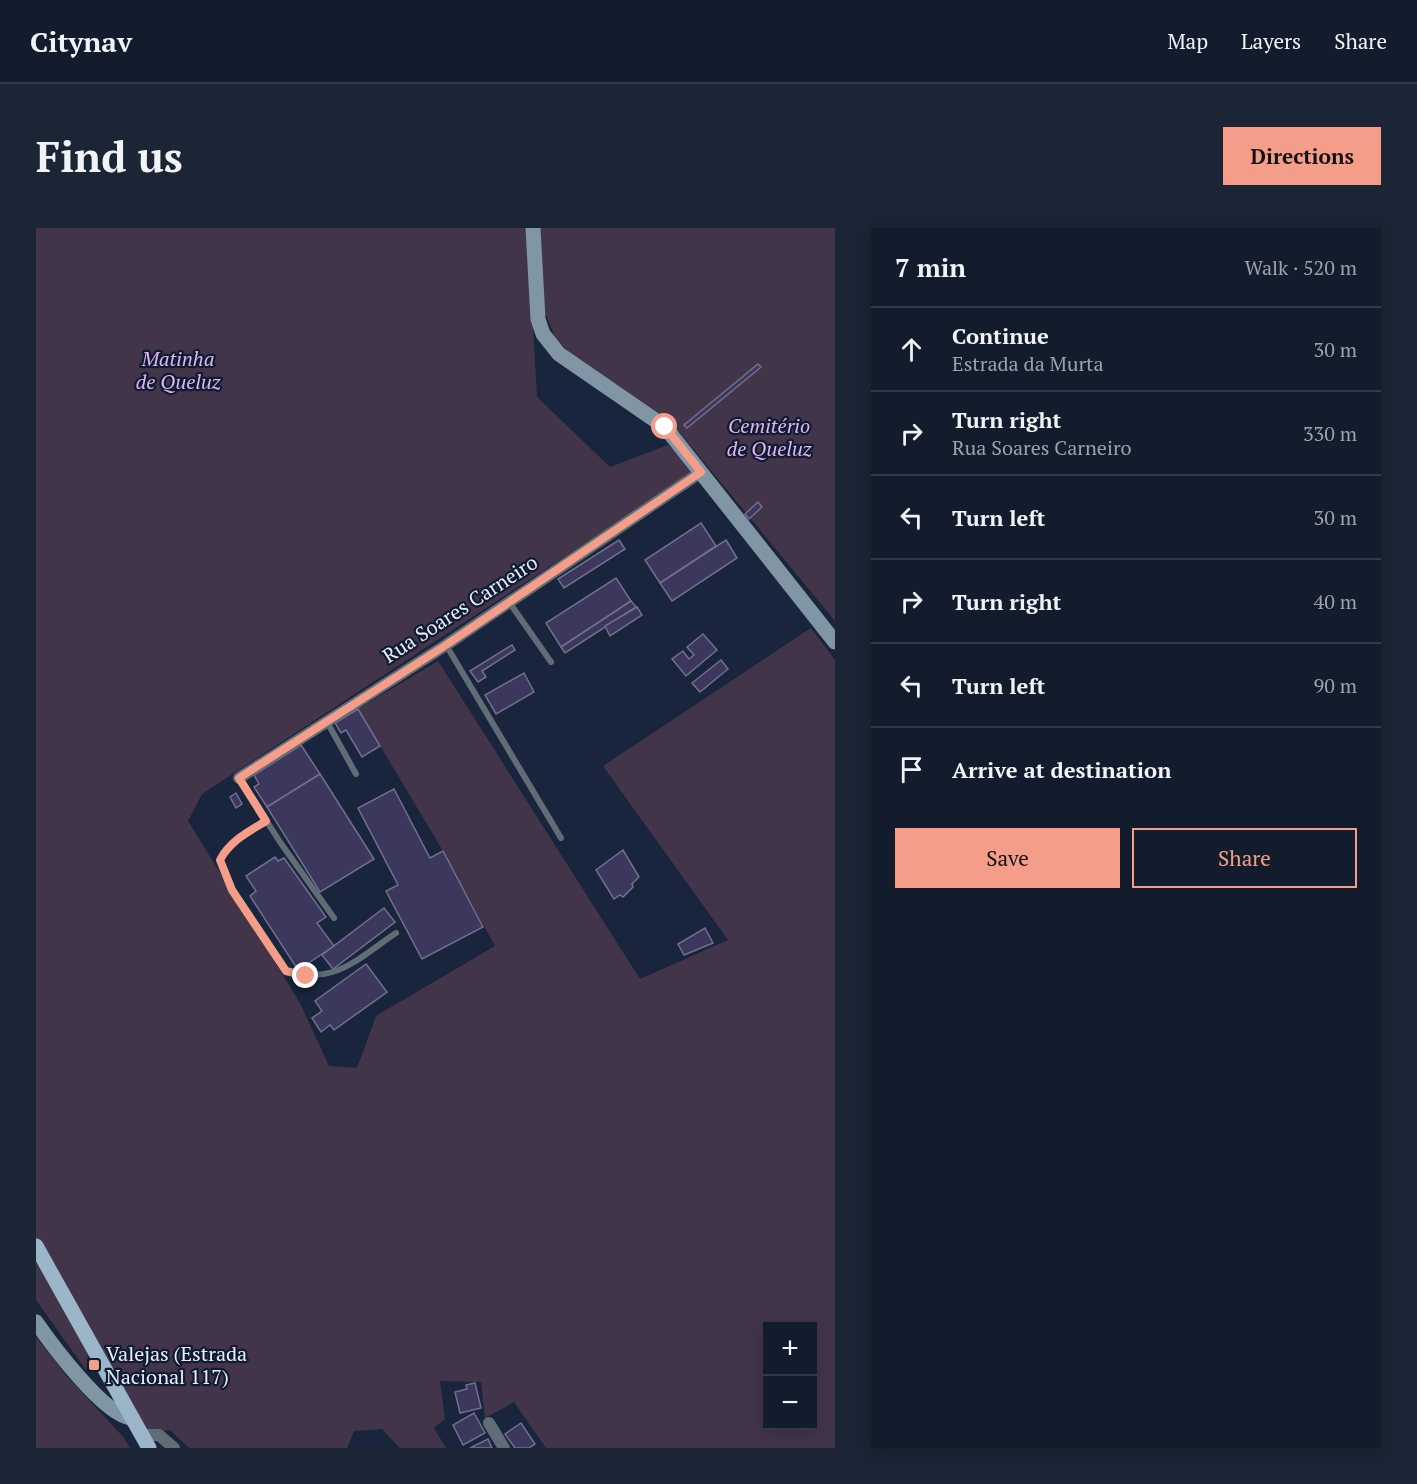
<!DOCTYPE html>
<html lang="en">
<head>
<meta charset="utf-8">
<style>
	:root { --surface:#131c2d; --page:#1c2535; --text:#f1f3f6; --muted:#9da1aa; --line:#323a49; --accent:#f49e8a }
	body { margin:0; font-family:"PT Serif",serif; background:var(--page); color:var(--text) }
	.controls { position:absolute; right:18px; bottom:18px; display:grid; overflow:hidden; border-radius:0px; box-shadow:0 3px 15px #0003 }
	.controls button { width:54px; height:54px; display:grid; place-items:center; padding:0; border:0; border-bottom:2px solid var(--line); background:var(--surface); color:var(--text); font:30px sans-serif }
	.stop { position:absolute; width:18px; height:18px; margin:-14px; border:4px solid #f49e8a; border-radius:50%; background:#fff }
	.stop.end { background:#f49e8a; border-color:#fff; box-shadow:0 2px 6px #0008 }
	.list { margin:0; padding:0; list-style:none }
	h2 { display:flex; justify-content:space-between; align-items:center; height:78px; margin:0; padding:0 24px; font-size:26px }
	h2 small { font-size:20px; font-weight:400; color:var(--muted) }
	.list li { display:grid; grid-template-columns:39px 1fr auto; gap:18px; align-items:center; box-sizing:border-box; height:84px; padding:0 24px; border-top:2px solid var(--line) }
	.list b { display:block; font-size:22px; white-space:nowrap }
	.list p { margin:0; font-size:20px; white-space:nowrap; color:var(--muted) }
	.list em { font-size:20px; font-style:normal; color:var(--muted) }
	.actions { display:flex; gap:12px; padding:18px 24px }
	.actions a { flex:1; padding:14px 0; border:2px solid var(--accent); border-radius:0px; text-align:center; font-size:21px; color:var(--accent) }
	.actions .main { background:var(--accent); color:#111 }
	.icon { flex:none; width:33px; height:33px; fill:none; stroke:currentColor; stroke-width:2; stroke-linecap:round; stroke-linejoin:round }
	.map { position:relative; flex:none; width:799px; height:1220px; overflow:hidden; border-radius:0px }
	header { display:flex; align-items:center; gap:36px; box-sizing:border-box; height:84px; padding:0 30px; background:var(--surface); border-bottom:2px solid var(--line) }
	header strong { font-size:28px }
	nav { display:flex; gap:33px; margin-inline-start:auto; font-size:21px }
	.intro { display:flex; align-items:center; justify-content:space-between; box-sizing:border-box; height:144px; padding:0 36px }
	h1 { margin:0; font-size:42px }
	.button { padding:15px 27px; border-radius:0px; background:var(--accent); color:#111; font-size:21px; font-weight:700 }
	main { display:flex; gap:36px; padding:0 36px }
	aside { flex:1; background:var(--surface); border-radius:0px; box-shadow:0 3px 15px #0003 }
	.map>svg:first-child { display:block }
</style>
</head>
<body>
<header>
<strong>Citynav</strong>
<nav><a>Map</a><a>Layers</a><a>Share</a></nav>
</header>
<div class="intro"><h1>Find us</h1><a class="button">Directions</a></div>
<main>
<div class="map">
<svg width="799" height="1220" viewBox="0 0 799 1220">
	<rect width="100%" height="100%" fill="#19253c"/>
	<g fill="#433549" fill-rule="evenodd">
		<path d="M 0,0 L 799,0 L 799,393 L 640,200 L 542,134 L 519,109 L 510,87 L 496,80 L 501,169 L 574,239 L 632,217 L 665,244 L 655,246 L 166,566 L 152,593 L 264,775 L 293,838 L 321,840 L 340,788 L 459,718 L 407,623 L 322,481 L 402,433 L 604,751 L 692,712 L 567,538 L 775,400 L 799,432 L 799,1220 L 510,1220 L 478,1174 L 449,1190 L 445,1154 L 404,1153 L 409,1191 L 398,1200 L 410,1220 L 364,1220 L 346,1201 L 318,1203 L 311,1220 L 153,1220 L 134,1202 L 106,1207 L 0,1018 ZM 732,1098 L 776,1098 L 776,1198 L 732,1198 Z"/>
		<polygon points="0,1029 52,1125 50,1142 0,1072"/>
		<polygon points="0,1109 29,1146 88,1210 94,1220 0,1220"/>
	</g>
	<g fill="#3c375c" stroke="#726f8e" stroke-width="1.5">
		<polygon points="722,136 725,139 651,200 648,197"/>
		<polygon points="722,274 726,279 713,291 709,286"/>
		<polygon points="665,295 680,318 624,355 609,332"/>
		<polygon points="583,312 589,321 528,360 522,351"/>
		<polygon points="690,312 701,330 636,373 624,355"/>
		<polygon points="580,350 595,373 525,419 510,395"/>
		<polygon points="595,373 600,379 529,425 525,419"/>
		<polygon points="601,379 606,387 574,408 569,398"/>
		<polygon points="667,406 681,422 650,448 636,431 647,423 653,431 658,427 651,419"/>
		<polygon points="476,417 479,422 446,443 450,449 442,454 434,443"/>
		<polygon points="685,432 692,441 664,464 656,455"/>
		<polygon points="488,445 498,464 460,486 449,467"/>
		<polygon points="322,481 344,518 326,529 310,502 305,505 299,495"/>
		<polygon points="265,517 284,546 231,579 218,559 223,556 218,547"/>
		<polygon points="284,546 338,631 284,664 231,579"/>
		<polygon points="358,561 394,630 407,623 447,699 386,731 350,663 362,657 322,580"/>
		<polygon points="200,565 206,576 200,580 194,569"/>
		<polygon points="587,622 603,649 596,656 597,659 587,669 584,667 578,671 560,642"/>
		<polygon points="239,629 242,633 248,630 290,689 281,695 298,718 262,742 214,668 220,663 210,648"/>
		<polygon points="348,680 359,694 297,741 286,727"/>
		<polygon points="669,700 677,715 648,727 642,716"/>
		<polygon points="330,736 351,764 298,802 294,797 285,804 276,790 286,783 279,773"/>
		<polygon points="439,1155 445,1180 424,1185 419,1164 431,1161 430,1157"/>
		<polygon points="438,1185 449,1205 427,1217 417,1197"/>
		<polygon points="485,1195 499,1216 493,1220 479,1220 469,1206"/>
		<polygon points="452,1211 456,1220 434,1220"/>
	</g>
	<g fill="none" stroke-linecap="round" stroke-linejoin="round">
		<g stroke="#606d76" stroke-width="6">
			<polyline points="473,374 515,434"/>
			<polyline points="410,417 525,610"/>
			<polyline points="290,492 320,546"/>
			<polyline points="203,550 244,614 298,690"/>
			<path d="M 230,593 C 212,604 194,613 184,632 L 196,661 L 250,743 C 300,757 321,731 360,705"/>
		</g>
		<g stroke="#606d76" stroke-width="12">
			<polyline points="203,550 410,417 665,244"/>
			<polyline points="453,1195 468,1220"/>
			<polyline points="106,1207 123,1207 138,1220"/>
		</g>
		<g stroke="#8096a4" stroke-width="15">
			<polyline points="497,0 502,91 507,106 523,126 629,199 799,414"/>
			<path d="M 0,1094 C 16,1117 68,1187 95,1190"/>
		</g>
		<polyline stroke="#9ab6c8" stroke-width="15" points="0,1018 113,1220"/>
	</g>
	<g fill="none" stroke-linecap="round" stroke-linejoin="round">
		<path stroke="#f49e8a" stroke-width="8" d="M 270,748 L 250,743 L 196,662 L 184,632 C 194,613 212,604 230,593 L 203,550 L 410,417 L 665,244 L 629,199"/>
	</g>
	<rect fill="#f49e8a" stroke="#101b32" stroke-width="2" x="52" y="1131" width="12" height="12" rx="3"/>
	<g text-anchor="middle" stroke-width="4.5" stroke-linejoin="round" paint-order="stroke">
		<g font-size="20" font-style="italic" fill="#dfb6f2" stroke="#101b32">
			<text x="142" y="138">Matinha<tspan x="142" dy="23">de Queluz</tspan></text>
			<text x="733" y="205">Cemitério<tspan x="733" dy="23">de Queluz</tspan></text>
		</g>
		<g font-size="20" fill="#e8effc" stroke="#101b32">
			<text transform="translate(424 381) rotate(-33)" y="7">Rua Soares Carneiro</text>
		</g>
		<g font-size="20" fill="#e8effc" stroke="#101b32" text-anchor="start">
			<text x="70" y="1133">Valejas (Estrada<tspan x="70" dy="23">Nacional 117)</tspan></text>
		</g>
	</g>
</svg>
<div class="controls">
<button>+</button>
<button>−</button>
</div>
<div class="stop" style="left:629px;top:199px"></div>
<div class="stop end" style="left:270px;top:748px"></div>
</div>
<aside>
<h2>7 min<small>Walk · 520 m</small></h2>
<ul class="list">
<li><svg class="icon" aria-label="ahead" viewBox="0 0 24 24"><path d="M12 20V5M6 11l6-6 6 6"/></svg><div><b>Continue</b><p>Estrada da Murta</p></div><em>30 m</em></li>
<li><svg class="icon" aria-label="right" viewBox="0 0 24 24"><path d="M7 20v-9h11M14 6l5 5-5 5"/></svg><div><b>Turn right</b><p>Rua Soares Carneiro</p></div><em>330 m</em></li>
<li><svg class="icon" aria-label="left" viewBox="0 0 24 24"><path d="M17 20v-9H6M10 6l-5 5 5 5"/></svg><div><b>Turn left</b></div><em>30 m</em></li>
<li><svg class="icon" aria-label="right" viewBox="0 0 24 24"><path d="M7 20v-9h11M14 6l5 5-5 5"/></svg><div><b>Turn right</b></div><em>40 m</em></li>
<li><svg class="icon" aria-label="left" viewBox="0 0 24 24"><path d="M17 20v-9H6M10 6l-5 5 5 5"/></svg><div><b>Turn left</b></div><em>90 m</em></li>
<li><svg class="icon" aria-label="arrive" viewBox="0 0 24 24"><path d="M6 21V4h12l-3 4 3 4H6"/></svg><div><b>Arrive at destination</b></div></li>
</ul>
<div class="actions"><a class="main">Save</a><a>Share</a></div>
</aside>
</main>
</body>
</html>
